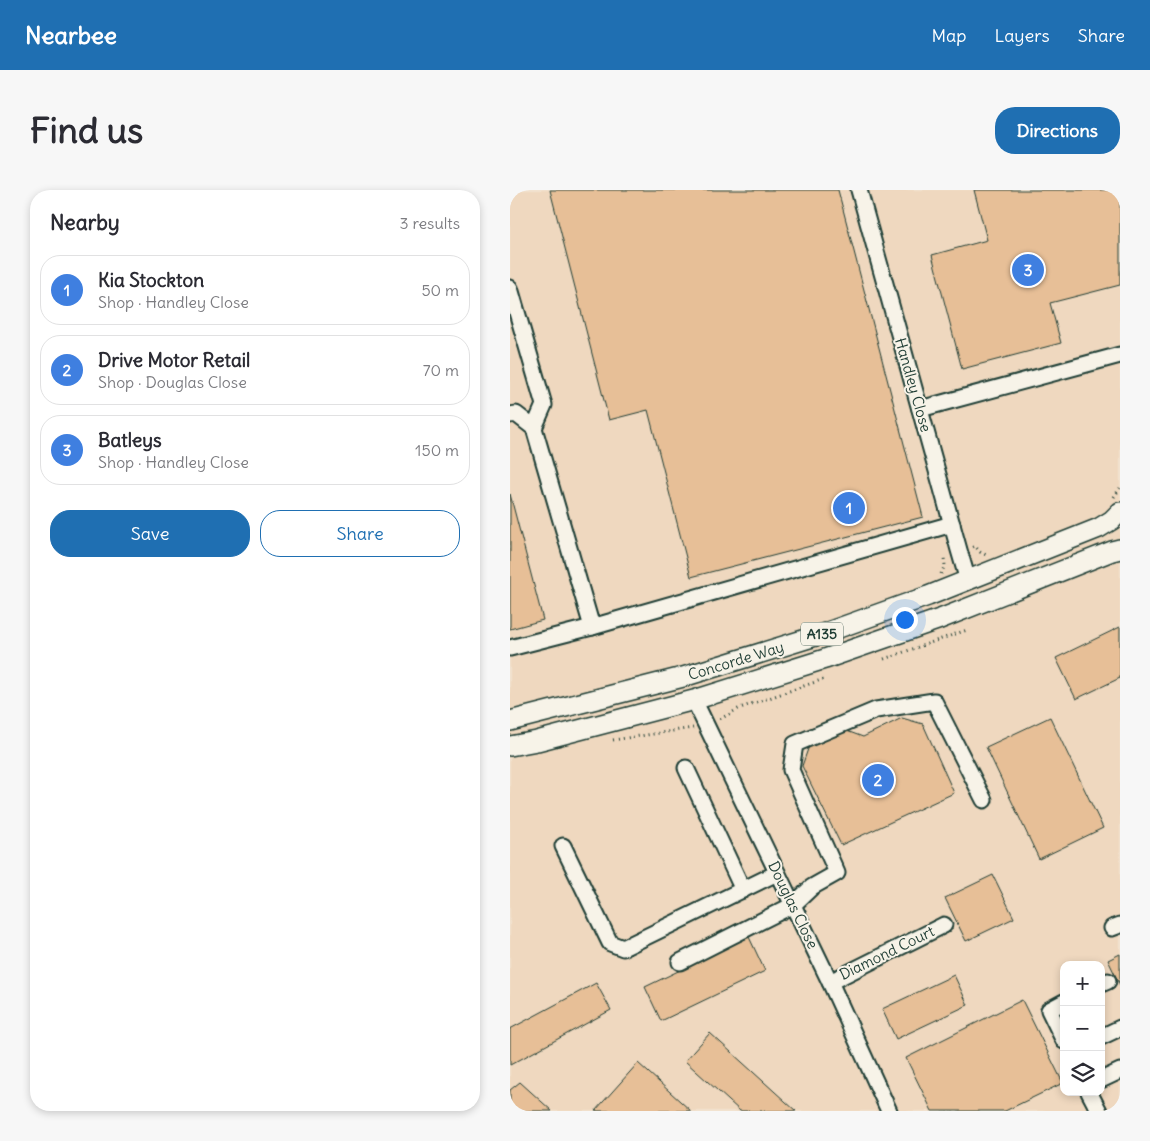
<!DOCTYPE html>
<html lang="en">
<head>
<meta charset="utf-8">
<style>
	:root { --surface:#fff; --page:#f7f7f7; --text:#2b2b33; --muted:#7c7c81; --line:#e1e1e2; --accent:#1f6fb2 }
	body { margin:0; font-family:Delius,sans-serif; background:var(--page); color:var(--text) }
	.controls { position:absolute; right:15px; bottom:15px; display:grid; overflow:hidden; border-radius:10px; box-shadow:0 2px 8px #0003 }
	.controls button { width:45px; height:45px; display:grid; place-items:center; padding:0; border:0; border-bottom:1px solid var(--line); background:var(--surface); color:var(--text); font:25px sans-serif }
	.you { position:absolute; left:394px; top:429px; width:18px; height:18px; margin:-12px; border:4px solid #fff; border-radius:50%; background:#1a73e8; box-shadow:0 0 0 8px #1a73e833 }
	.badge { display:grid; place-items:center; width:32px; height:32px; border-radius:50%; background:var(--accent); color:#fff; font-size:16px; font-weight:700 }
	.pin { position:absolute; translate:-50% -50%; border:2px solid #fff; box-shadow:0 1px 5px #0006 }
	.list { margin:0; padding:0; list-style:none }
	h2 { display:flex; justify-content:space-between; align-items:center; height:65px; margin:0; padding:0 20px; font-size:21px }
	h2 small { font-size:16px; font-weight:400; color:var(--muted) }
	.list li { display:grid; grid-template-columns:32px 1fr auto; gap:15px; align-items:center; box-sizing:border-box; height:70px; margin:0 10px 10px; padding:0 10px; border:1px solid var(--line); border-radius:20px }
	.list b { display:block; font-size:19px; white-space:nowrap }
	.list p { margin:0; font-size:16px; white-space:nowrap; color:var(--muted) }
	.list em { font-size:16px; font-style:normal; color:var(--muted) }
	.actions { display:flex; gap:10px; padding:15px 20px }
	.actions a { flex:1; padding:11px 0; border:1px solid var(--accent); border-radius:20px; text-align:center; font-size:18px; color:var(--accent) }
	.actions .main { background:var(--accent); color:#fff }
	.icon { flex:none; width:28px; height:28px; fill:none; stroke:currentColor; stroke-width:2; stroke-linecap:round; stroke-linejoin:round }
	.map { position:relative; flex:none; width:610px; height:921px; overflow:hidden; border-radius:20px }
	header { display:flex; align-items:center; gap:30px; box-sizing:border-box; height:70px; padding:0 25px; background:var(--accent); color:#fff }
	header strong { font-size:24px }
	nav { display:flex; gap:28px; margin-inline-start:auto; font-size:18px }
	.intro { display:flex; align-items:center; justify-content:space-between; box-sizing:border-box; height:120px; padding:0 30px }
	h1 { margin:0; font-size:35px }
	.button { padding:12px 22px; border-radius:20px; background:var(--accent); color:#fff; font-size:18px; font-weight:700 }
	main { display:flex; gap:30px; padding:0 30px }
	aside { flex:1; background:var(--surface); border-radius:20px; box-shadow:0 2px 8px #0003 }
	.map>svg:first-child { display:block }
</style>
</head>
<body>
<header>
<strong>Nearbee</strong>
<nav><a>Map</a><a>Layers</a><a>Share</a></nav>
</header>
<div class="intro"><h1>Find us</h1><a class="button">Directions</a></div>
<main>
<aside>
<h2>Nearby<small>3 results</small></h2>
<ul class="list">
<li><span class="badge" style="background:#3f7fe0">1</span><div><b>Kia Stockton</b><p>Shop · Handley Close</p></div><em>50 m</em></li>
<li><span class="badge" style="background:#3f7fe0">2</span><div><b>Drive Motor Retail</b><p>Shop · Douglas Close</p></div><em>70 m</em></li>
<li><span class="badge" style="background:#3f7fe0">3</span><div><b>Batleys</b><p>Shop · Handley Close</p></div><em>150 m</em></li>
</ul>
<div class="actions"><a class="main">Save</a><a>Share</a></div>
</aside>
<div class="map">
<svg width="610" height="921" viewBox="0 0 610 921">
	<rect width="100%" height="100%" fill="#f2e3d0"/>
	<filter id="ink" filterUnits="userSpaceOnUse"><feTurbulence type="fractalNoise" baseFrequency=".02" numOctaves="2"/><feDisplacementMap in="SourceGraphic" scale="10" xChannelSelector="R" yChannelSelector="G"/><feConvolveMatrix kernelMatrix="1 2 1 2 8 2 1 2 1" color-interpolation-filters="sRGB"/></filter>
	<g filter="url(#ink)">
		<path fill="#efd8bf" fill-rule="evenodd" d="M 0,0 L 610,0 L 610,921 L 0,921 ZM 554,775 L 591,775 L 591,902 L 554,902 Z"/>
		<g fill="#e7bf97" stroke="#1f3d34">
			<polygon points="40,0 328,0 413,327 181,387 138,220 99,230"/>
			<polygon points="464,0 610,0 610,95 540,113 551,153 452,179 422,65 477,50"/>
			<polygon points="0,304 33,430 0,439"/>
			<polygon points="610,437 610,488 566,509 546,468"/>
			<polygon points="540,527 593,638 529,669 476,557"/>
			<polygon points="392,528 413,534 444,603 331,655 292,576 299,556 334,540 353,547"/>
			<polygon points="483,685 504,728 456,751 435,708"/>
			<polygon points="239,747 255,781 151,831 135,797"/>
			<polygon points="610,764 610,795 598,770"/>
			<polygon points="444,785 458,815 386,849 372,819"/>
			<polygon points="86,793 101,820 0,875 0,839"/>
			<polygon points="512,810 553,893 495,921 422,921 396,868"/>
			<polygon points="200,843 286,921 230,921 175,871"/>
			<polygon points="128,873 181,921 85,921"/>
			<polygon points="10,892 42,921 0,921 0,900"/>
		</g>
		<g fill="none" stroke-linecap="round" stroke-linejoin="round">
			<g stroke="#1f3d34" stroke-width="19">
				<g id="minor">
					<polyline points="349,0 449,360 458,391"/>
					<polyline points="0,98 34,215 24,238"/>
					<polyline points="410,219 610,165"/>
					<polyline points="0,225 6,224 24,238 82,437 442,334"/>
					<polyline points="0,458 82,437"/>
					<polyline points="184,510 320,792 379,921"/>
					<polyline points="176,578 233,700"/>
					<polyline points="53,656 100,753 113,758 267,683"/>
					<polyline points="602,738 610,735"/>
					<polyline points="170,772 283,715 302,697 327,683 281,580 285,554 366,520 424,511 474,610"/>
					<polyline points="320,792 434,735"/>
					<polyline points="591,794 598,791"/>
					<polyline points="554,812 539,820 554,851"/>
					<polyline points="591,847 610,838"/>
					<polyline points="591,890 610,881"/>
					<polyline points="579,902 589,921"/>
				</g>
			</g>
			<g stroke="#1f3d34" stroke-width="22">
				<g id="major">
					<polyline points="0,531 173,487 309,445 418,406 589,338 602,330 610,322"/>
					<polyline points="0,556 27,551 184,510 315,469 430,429 602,361 610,359"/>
				</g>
			</g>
			<g stroke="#1f3d34" stroke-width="3" stroke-dasharray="1 4" stroke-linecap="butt">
				<polyline points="604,307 610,298"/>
				<polyline points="463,357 465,356 470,362 476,365"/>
				<polyline points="431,384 435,375 434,368"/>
				<polyline points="374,469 457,440"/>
				<polyline points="210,529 230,518 314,489"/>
				<polyline points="103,550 183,538"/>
			</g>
			<use href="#minor" stroke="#f7f3e8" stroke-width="15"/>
			<use href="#major" stroke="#f7f3e8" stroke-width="19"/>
		</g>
	</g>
	<g text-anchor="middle" stroke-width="4" stroke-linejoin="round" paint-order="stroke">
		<rect fill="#f7f3e8" stroke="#60746a" stroke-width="1" x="291" y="432.5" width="42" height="23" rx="4"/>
		<g font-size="14" font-weight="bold" fill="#1f3d34">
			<text x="312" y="449">A135</text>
		</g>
		<g font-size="15" fill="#1f3d34" stroke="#f7f3e8">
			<text transform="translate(403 195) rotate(74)" y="5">Handley Close</text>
			<text transform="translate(226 471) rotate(-17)" y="5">Concorde Way</text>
			<text transform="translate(283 715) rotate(64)" y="5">Douglas Close</text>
			<text transform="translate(377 763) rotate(-26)" y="5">Diamond Court</text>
		</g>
	</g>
</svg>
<div class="controls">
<button>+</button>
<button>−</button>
<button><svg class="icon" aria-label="layers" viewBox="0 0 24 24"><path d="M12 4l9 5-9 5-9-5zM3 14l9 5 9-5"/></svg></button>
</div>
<div class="you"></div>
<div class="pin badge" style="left:339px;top:318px;background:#3f7fe0">1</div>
<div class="pin badge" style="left:368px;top:590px;background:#3f7fe0">2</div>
<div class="pin badge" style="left:518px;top:80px;background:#3f7fe0">3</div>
</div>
</main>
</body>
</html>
